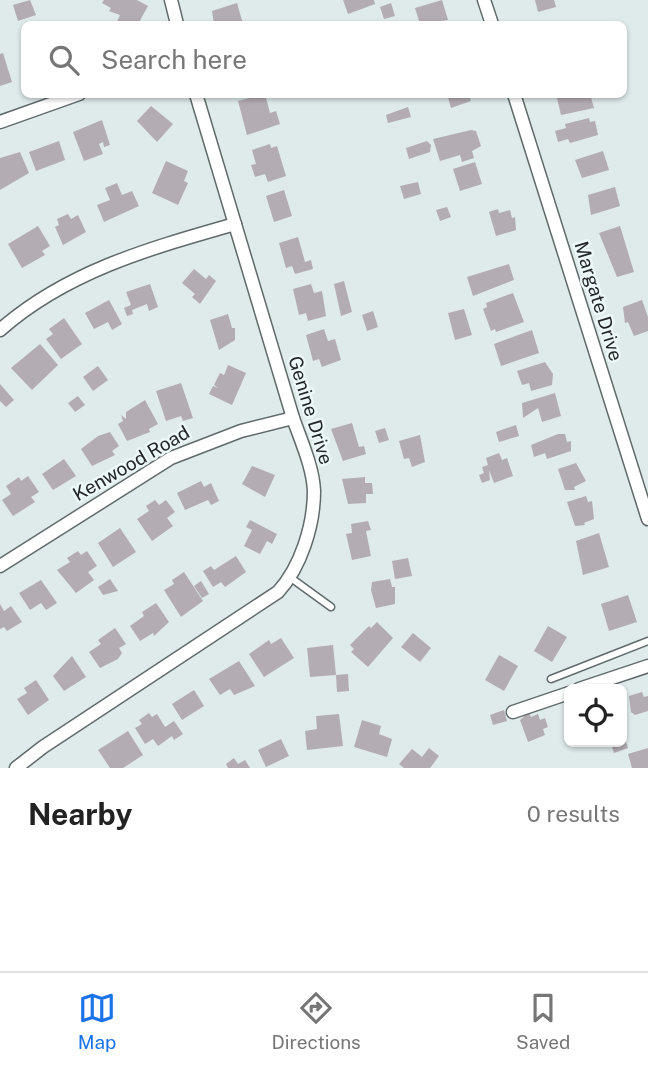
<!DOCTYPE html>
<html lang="en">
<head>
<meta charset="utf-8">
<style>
	:root { --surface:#fff; --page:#f6f6f6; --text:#222; --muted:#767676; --line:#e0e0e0; --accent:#1a73e8 }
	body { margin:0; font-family:"Public Sans",sans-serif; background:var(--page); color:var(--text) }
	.controls { position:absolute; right:21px; bottom:21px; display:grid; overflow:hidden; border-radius:10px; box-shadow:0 2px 5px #0004 }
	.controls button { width:63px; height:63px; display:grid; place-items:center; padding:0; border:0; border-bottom:2px solid var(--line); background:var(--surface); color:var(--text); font:35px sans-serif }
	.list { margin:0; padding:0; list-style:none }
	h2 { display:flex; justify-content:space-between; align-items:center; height:91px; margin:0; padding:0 28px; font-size:30px }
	h2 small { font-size:23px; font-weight:400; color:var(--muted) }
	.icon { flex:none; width:38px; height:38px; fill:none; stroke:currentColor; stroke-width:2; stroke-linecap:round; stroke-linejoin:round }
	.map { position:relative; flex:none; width:648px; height:768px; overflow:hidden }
	.search { position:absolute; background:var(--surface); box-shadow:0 2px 5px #0004; left:21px; right:21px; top:21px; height:77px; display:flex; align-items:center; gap:18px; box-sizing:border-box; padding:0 24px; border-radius:10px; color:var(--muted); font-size:26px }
	.sheet { height:203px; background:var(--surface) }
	nav { display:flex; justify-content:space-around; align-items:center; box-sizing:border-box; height:98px; border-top:2px solid var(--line); background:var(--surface); font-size:19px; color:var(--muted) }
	nav a { display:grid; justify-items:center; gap:4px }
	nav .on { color:var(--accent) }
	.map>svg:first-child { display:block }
</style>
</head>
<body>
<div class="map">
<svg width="648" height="768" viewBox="0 0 648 768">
	<rect width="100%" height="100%" fill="#dfeaeb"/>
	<g fill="#b4acb3">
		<polygon points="30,0 36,15 18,21 13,5"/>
		<polygon points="104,0 137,0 148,6 138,24 116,24 120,15 109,11 111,8 102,3"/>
		<polygon points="343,0 374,0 375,4 348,14"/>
		<polygon points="442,0 448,20 420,24 415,8"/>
		<polygon points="535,0 554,0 556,7 538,12"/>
		<polygon points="237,3 243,24 214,24 212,11"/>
		<polygon points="391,3 395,16 384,19 380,7"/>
		<polygon points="3,53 12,82 0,86 0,54"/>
		<polygon points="265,94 270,113 276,111 280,124 247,135 238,101"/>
		<polygon points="447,94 469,94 471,101 451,108"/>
		<polygon points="556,94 590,94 594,108 561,115"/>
		<polygon points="151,106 173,124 157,142 137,121"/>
		<polygon points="408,107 411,117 388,123 386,115"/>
		<polygon points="589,118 590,122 595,121 598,135 570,143 568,139 558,142 555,131 566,128 565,124"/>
		<polygon points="102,120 110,145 104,147 103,142 99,144 103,154 84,161 73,132"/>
		<polygon points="471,130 476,131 481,146 472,151 474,158 462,162 460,155 440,161 433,139"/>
		<polygon points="59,141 65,160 36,171 29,152"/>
		<polygon points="427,141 431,145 430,152 409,159 406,148"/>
		<polygon points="270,144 271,148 277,146 286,176 268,182 265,174 255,177 251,165 256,164 252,150"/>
		<polygon points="603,151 609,170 582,178 575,160"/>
		<polygon points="20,152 29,173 0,190 0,158"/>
		<polygon points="166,161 188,171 184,181 188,183 178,205 152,193"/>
		<polygon points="475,162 482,184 460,191 453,169"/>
		<polygon points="418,182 421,194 404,199 400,186"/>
		<polygon points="117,183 122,195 132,191 139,206 104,222 97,205 110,200 105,188"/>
		<polygon points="615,187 620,206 591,215 588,195"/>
		<polygon points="284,190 292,216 274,222 266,196"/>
		<polygon points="447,207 451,217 440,221 436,210"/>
		<polygon points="498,209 499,213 510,210 512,218 515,217 516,230 496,236 489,212"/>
		<polygon points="68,214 71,219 78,215 86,232 63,245 55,227 59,225 57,219"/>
		<polygon points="38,226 50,246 42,251 45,255 22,268 8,244"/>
		<polygon points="620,226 634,272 617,277 599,233"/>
		<polygon points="298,237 305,262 311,260 313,269 295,274 292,266 286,268 279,243"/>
		<polygon points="509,264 514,280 473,296 467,277"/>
		<polygon points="194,269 206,279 209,275 216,281 200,304 192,297 195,294 182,283"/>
		<polygon points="344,281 352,312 341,316 334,284"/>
		<polygon points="150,284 158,307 149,311 147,304 132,310 133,314 127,316 124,308 131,305 126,292"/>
		<polygon points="311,284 314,293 322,291 326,316 308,321 306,313 299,315 293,289"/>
		<polygon points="513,293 524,322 496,332 495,329 491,331 483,309 487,307 486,303"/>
		<polygon points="109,300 122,324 112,330 108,322 94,329 85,313"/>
		<polygon points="642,300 648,317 648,331 634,336 628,322 625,323 623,307"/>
		<polygon points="464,309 472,335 455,340 448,313"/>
		<polygon points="373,311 378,327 367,331 362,315"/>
		<polygon points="228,314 232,328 235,328 235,340 219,350 210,320"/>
		<polygon points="64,318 82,344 61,359 46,339 53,334 49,329"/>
		<polygon points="324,329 328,341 335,339 341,360 322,367 319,359 313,361 306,335"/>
		<polygon points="532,330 539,353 501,366 494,344"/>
		<polygon points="40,344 58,365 32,390 11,368"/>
		<polygon points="545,362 553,374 552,385 531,391 529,383 522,385 517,371"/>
		<polygon points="228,365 246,373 232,405 209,394 213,386 218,388 214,385 220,373 224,375"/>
		<polygon points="98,366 108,380 93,391 83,377"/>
		<polygon points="181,383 193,418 183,421 181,416 166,421 156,391"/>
		<polygon points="0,384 14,400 6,407 0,401"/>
		<polygon points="555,393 561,416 542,422 538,408 523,418 522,403"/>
		<polygon points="78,396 85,405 75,412 68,403"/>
		<polygon points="145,400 158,424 149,429 150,432 127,441 118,424 123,421 121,415 126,419 126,412"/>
		<polygon points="352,423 359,447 364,446 366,454 343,461 331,429"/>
		<polygon points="516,425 519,436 499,442 496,432"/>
		<polygon points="385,428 389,440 379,443 375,431"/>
		<polygon points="110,432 119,446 112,451 115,455 92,466 81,449 98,436"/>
		<polygon points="558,434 565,434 567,442 571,441 571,451 547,459 545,453 534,457 531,445"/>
		<polygon points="420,435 425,462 412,467 409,458 404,459 399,441"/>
		<polygon points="499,453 502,460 507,458 513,476 494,483 489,470 490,480 482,483 479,475 484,473 482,467 488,465 486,458"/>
		<polygon points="64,459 76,476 53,490 42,474"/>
		<polygon points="576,463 586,481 574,487 575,490 565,490 558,469"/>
		<polygon points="252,466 275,475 265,497 242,484"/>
		<polygon points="28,476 39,492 31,497 35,502 13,516 2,500 11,494 6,486 19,477 21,481"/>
		<polygon points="365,477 365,483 372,483 373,494 366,494 366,503 348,504 342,479"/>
		<polygon points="201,481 204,487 211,483 219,501 211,505 208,500 185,510 177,493"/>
		<polygon points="586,496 588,502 592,501 594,519 584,523 585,525 575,526 567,502"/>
		<polygon points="155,500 159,505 166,500 175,512 167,518 173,526 152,541 137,519 149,511 146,506"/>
		<polygon points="250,520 277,534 272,544 267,541 260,554 244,546 252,530 246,527"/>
		<polygon points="368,521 371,530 366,531 371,556 352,560 346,534 352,533 351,524"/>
		<polygon points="120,528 136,552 113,567 98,543"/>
		<polygon points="599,533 609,567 583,575 576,541"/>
		<polygon points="78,551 81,555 87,551 97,566 88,572 94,580 76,593 57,570 70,562 67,558"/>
		<polygon points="236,556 246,572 225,587 221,582 213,587 203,571 211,566 214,570"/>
		<polygon points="408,558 412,576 395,579 392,561"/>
		<polygon points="184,572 203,601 181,617 164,590 174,584 172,580"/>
		<polygon points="110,579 118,591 103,595 98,587"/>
		<polygon points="390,579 392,587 395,587 395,604 376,608 371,590 372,582"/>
		<polygon points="41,580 57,603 46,610 41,603 30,610 19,593"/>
		<polygon points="201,581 209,594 202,598 194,586"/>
		<polygon points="628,595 637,622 609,631 601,604"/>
		<polygon points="156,603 169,622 154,636 153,633 140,641 130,626 144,616 142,612"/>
		<polygon points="0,604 4,611 11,606 22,622 7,631 4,627 0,629"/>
		<polygon points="377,622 393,638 368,667 351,652 354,649 350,645 369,626 371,628"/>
		<polygon points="548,626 567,637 552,662 534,651"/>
		<polygon points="115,628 126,644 119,648 122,653 118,659 100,668 89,652 101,644 98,640"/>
		<polygon points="413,633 431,648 420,662 401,647"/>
		<polygon points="281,638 294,658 264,677 249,654 269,640 271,644"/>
		<polygon points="333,645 336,675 310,677 307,648"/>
		<polygon points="499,655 518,666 504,691 485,680"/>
		<polygon points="72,656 86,677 64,691 53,676"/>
		<polygon points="239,661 255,686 234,695 230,689 220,695 209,679"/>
		<polygon points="348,674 349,691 337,692 336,675"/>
		<polygon points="36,680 49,700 28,715 17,699 27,693 24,688"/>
		<polygon points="194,690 204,706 182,720 172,704"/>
		<polygon points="642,692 644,697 648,696 648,711 635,715 631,712 629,696"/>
		<polygon points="504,710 507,721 493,725 490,715"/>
		<polygon points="529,712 531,717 538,714 540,720 545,718 548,727 543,729 545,735 528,742 520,720"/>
		<polygon points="149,713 152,717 157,714 165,727 174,721 183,734 174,740 172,736 158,746 153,739 145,744 135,728 142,724 139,720"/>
		<polygon points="339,714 343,746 307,750 305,731 317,729 316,716"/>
		<polygon points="362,720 381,726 379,734 392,739 387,757 354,747"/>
		<polygon points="128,731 143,755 123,768 110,768 98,750"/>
		<polygon points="281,739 289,756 266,767 258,750"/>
		<polygon points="625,739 628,748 614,753 611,744"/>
		<polygon points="429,748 439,756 430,768 404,768 399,764 412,749 422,757"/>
		<polygon points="648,748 648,768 632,768 628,754"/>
		<polygon points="234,758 238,764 245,760 250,768 228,768 226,764"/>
	</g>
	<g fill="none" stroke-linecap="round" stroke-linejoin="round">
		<g stroke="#606a6b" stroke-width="9">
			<g id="lane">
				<polyline points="291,578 331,607"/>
				<polyline points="551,679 648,641"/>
			</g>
		</g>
		<g stroke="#606a6b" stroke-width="15">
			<g id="street">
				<polyline points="171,0 177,24"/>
				<polyline points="484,0 492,24"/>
				<polyline points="514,94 648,519"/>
				<polyline points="0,122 79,94"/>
				<path d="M 0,330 C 67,271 151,248 235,224"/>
				<polyline points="0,566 171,458 241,431 293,418"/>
				<polyline points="579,689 648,666"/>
				<polyline points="513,712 569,693"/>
				<path d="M 16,768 L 43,747 L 278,592 C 301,567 314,525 314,491 C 313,467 301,441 293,418 L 196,94"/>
			</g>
		</g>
		<use href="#lane" stroke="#fff" stroke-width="6"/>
		<use href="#street" stroke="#fff" stroke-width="12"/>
	</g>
	<g text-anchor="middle" stroke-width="5" stroke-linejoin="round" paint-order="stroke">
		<g font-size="19" fill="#222626" stroke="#ecf7f8">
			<text transform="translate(599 301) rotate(73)" y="7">Margate Drive</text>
			<text transform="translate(311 410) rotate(73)" y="7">Genine Drive</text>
			<text transform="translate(131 463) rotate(-30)" y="7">Kenwood Road</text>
		</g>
	</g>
</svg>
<div class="controls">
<button><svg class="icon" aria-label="locate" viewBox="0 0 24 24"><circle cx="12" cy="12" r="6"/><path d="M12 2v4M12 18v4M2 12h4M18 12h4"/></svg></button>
</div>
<div class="search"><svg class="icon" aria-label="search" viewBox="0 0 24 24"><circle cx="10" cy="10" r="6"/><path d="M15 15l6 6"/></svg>Search here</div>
</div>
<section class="sheet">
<h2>Nearby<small>0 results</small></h2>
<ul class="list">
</ul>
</section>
<nav>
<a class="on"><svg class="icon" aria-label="map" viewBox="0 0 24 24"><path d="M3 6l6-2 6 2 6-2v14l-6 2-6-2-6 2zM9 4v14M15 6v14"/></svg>Map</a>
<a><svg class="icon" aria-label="directions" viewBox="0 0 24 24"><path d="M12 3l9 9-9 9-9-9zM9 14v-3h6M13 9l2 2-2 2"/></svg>Directions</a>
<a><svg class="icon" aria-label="saved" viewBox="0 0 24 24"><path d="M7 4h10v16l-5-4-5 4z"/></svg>Saved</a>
</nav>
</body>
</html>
